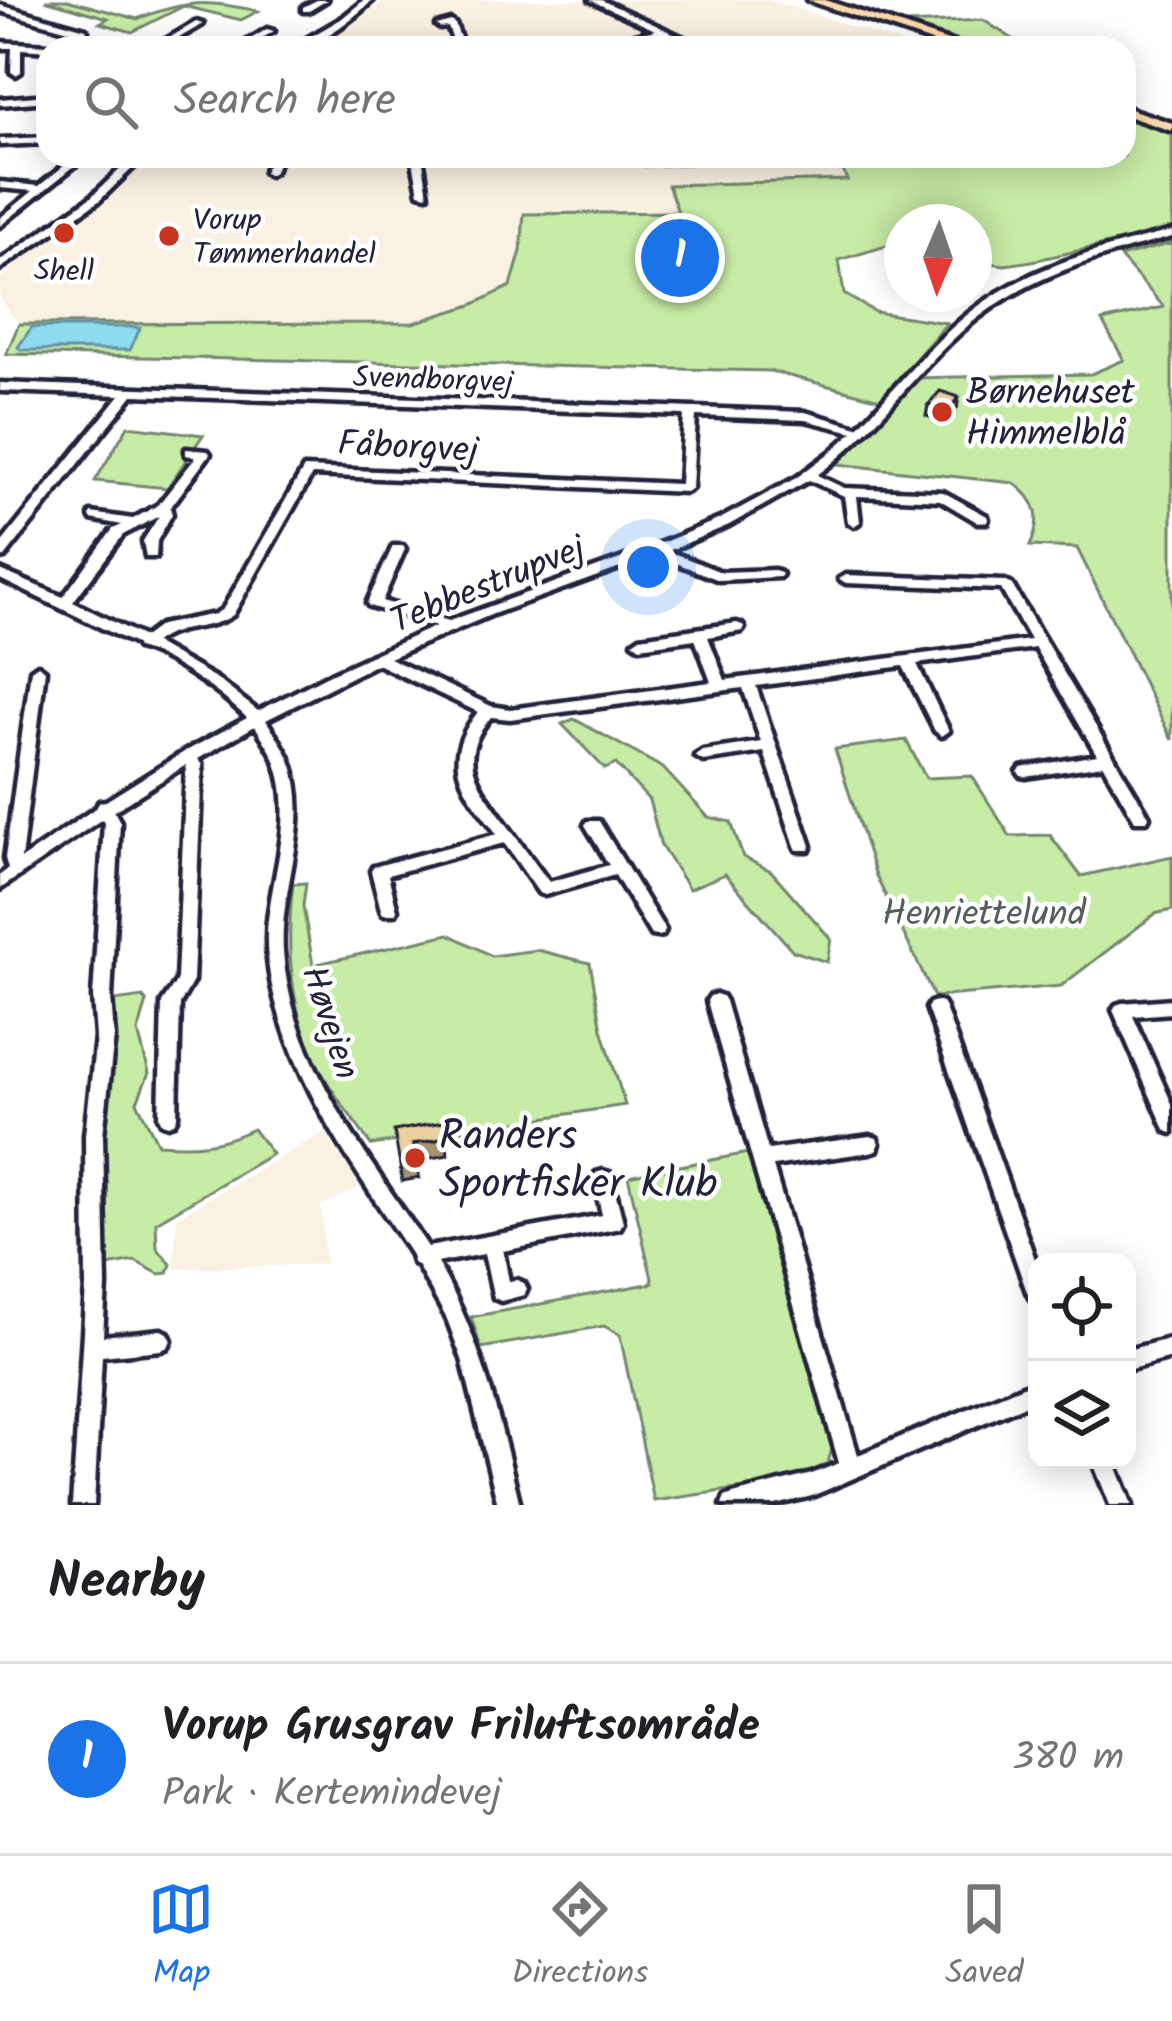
<!DOCTYPE html>
<html lang="en">
<head>
<meta charset="utf-8">
<style>
	:root { --surface:#fff; --page:#f6f6f6; --text:#202124; --muted:#757577; --line:#e0e0e0; --accent:#1a73e8 }
	body { margin:0; font-family:Kalam,sans-serif; background:var(--page); color:var(--text) }
	.controls { position:absolute; right:36px; bottom:36px; display:grid; overflow:hidden; border-radius:24px; box-shadow:0 6px 30px #0003 }
	.controls button { width:108px; height:108px; display:grid; place-items:center; padding:0; border:0; border-bottom:3px solid var(--line); background:var(--surface); color:var(--text); font:60px sans-serif }
	.compass { position:absolute; left:884px; top:204px; width:108px; height:108px; border-radius:50%; background:var(--surface); box-shadow:0 6px 30px #0003; rotate:182deg }
	.you { position:absolute; left:648px; top:567px; width:42px; height:42px; margin:-30px; border:9px solid #fff; border-radius:50%; background:#1a73e8; box-shadow:0 0 0 18px #1a73e833 }
	.badge { display:grid; place-items:center; width:78px; height:78px; border-radius:50%; background:var(--accent); color:#fff; font-size:39px; font-weight:700 }
	.pin { position:absolute; translate:-50% -50%; border:6px solid #fff; box-shadow:0 3px 12px #0006 }
	.list { margin:0; padding:0; list-style:none }
	h2 { display:flex; justify-content:space-between; align-items:center; height:156px; margin:0; padding:0 48px; font-size:51px }
	h2 small { font-size:39px; font-weight:400; color:var(--muted) }
	.list li { display:grid; grid-template-columns:78px 1fr auto; gap:36px; align-items:center; box-sizing:border-box; height:192px; padding:0 48px; border-top:3px solid var(--line) }
	.list b { display:block; font-size:45px; white-space:nowrap }
	.list p { margin:0; font-size:39px; white-space:nowrap; color:var(--muted) }
	.list em { font-size:39px; font-style:normal; color:var(--muted) }
	.icon { flex:none; width:66px; height:66px; fill:none; stroke:currentColor; stroke-width:2; stroke-linecap:round; stroke-linejoin:round }
	.map { position:relative; flex:none; width:1172px; height:1505px; overflow:hidden }
	.search { position:absolute; background:var(--surface); box-shadow:0 6px 30px #0003; left:36px; right:36px; top:36px; height:132px; display:flex; align-items:center; gap:30px; box-sizing:border-box; padding:0 42px; border-radius:36px; color:var(--muted); font-size:45px }
	.sheet { height:348px; background:var(--surface) }
	nav { display:flex; justify-content:space-around; align-items:center; box-sizing:border-box; height:168px; border-top:3px solid var(--line); background:var(--surface); font-size:33px; color:var(--muted) }
	nav a { display:grid; justify-items:center; gap:6px }
	nav .on { color:var(--accent) }
	.map>svg:first-child { display:block }
</style>
</head>
<body>
<div class="map">
<svg width="1172" height="1505" viewBox="0 0 1172 1505">
	<rect width="100%" height="100%" fill="#fff"/>
	<filter id="ink" filterUnits="userSpaceOnUse"><feTurbulence type="fractalNoise" baseFrequency=".00833" numOctaves="2"/><feDisplacementMap in="SourceGraphic" scale="24" xChannelSelector="R" yChannelSelector="G"/><feConvolveMatrix kernelMatrix="1 2 1 2 8 2 1 2 1" color-interpolation-filters="sRGB"/></filter>
	<g filter="url(#ink)">
		<g fill="#f9f1e2">
			<polygon points="388,0 769,0 918,48 308,48"/>
			<polygon points="146,156 837,156 848,180 669,185 679,212 521,251 511,286 472,305 413,323 19,324 0,299 0,279"/>
			<polygon points="325,1132 360,1187 321,1206 325,1264 174,1269 177,1217"/>
		</g>
		<g fill="#c7eca6" stroke="#748770" stroke-width="3">
			<path d="M 45,0 L 67,0 L 137,19 C 187,0 205,0 258,11 L 241,20 L 184,6 L 132,32 L 100,23 L 108,18 Z"/>
			<polygon points="983,20 1027,48 980,48 908,24"/>
			<polygon points="1124,117 1172,133 1172,230 1032,261 1005,265 974,261 974,222 902,222 902,245 896,243 839,260 844,294 875,312 947,323 880,399 770,371 6,354 19,324 413,323 472,305 511,286 521,251 524,214 678,212 668,185 847,180 837,156 1124,156"/>
			<path d="M 1172,243 L 1172,740 L 1077,548 L 1030,546 C 1042,518 1039,502 1014,483 L 837,464 L 899,401 L 914,378 L 1091,374 L 1124,360 L 1102,321 L 1164,307 L 1120,257 Z"/>
			<polygon points="128,426 203,435 167,488 95,481"/>
			<polygon points="574,719 663,768 708,817 731,822 743,857 771,871 831,939 827,962 793,951 725,874 689,889 661,846 649,800 616,764 605,769 562,724"/>
			<polygon points="906,740 926,778 972,776 1010,836 1050,835 1081,876 1172,856 1172,910 1155,914 1061,986 934,997 876,876 835,749"/>
			<path d="M 306,883 L 303,906 L 313,965 L 449,934 L 492,956 L 537,950 L 590,963 L 602,1029 L 625,1105 L 371,1145 C 352,1117 328,1088 314,1058 C 289,1003 286,942 293,884 Z"/>
			<path d="M 143,997 L 147,1002 L 138,1032 L 149,1073 L 137,1102 L 158,1144 C 194,1147 220,1145 253,1129 L 272,1154 L 156,1222 L 157,1248 L 171,1264 L 168,1273 L 159,1274 L 135,1261 L 102,1267 L 102,1127 L 114,1001 Z"/>
			<polygon points="748,1153 832,1449 827,1466 764,1485 654,1501 620,1335 604,1326 481,1348 471,1317 653,1283 628,1176"/>
		</g>
		<polygon fill="#8fdbef" stroke="#6391a7" stroke-width="3" points="32,327 135,327 140,328 130,350 21,350 18,347"/>
		<g fill="none" stroke-linecap="round" stroke-linejoin="round">
			<g stroke="#22223b" stroke-width="9">
				<g id="minor">
					<polygon points="317,0 327,0 309,11 303,11 303,7"/>
					<path d="M 364,0 L 373,0 C 354,18 317,48 291,48 L 341,19 Z"/>
					<polygon points="590,0 601,0 706,48 695,48 662,34 626,43 568,48 535,48 539,45 626,37 655,30"/>
					<polygon points="0,5 86,29 87,31 83,34 0,11"/>
					<polygon points="451,21 455,24 464,48 456,48 448,27 440,28 436,25"/>
					<polygon points="196,22 203,24 162,48 152,48"/>
					<polygon points="267,29 274,31 246,48 236,48"/>
					<polygon points="0,42 48,45 52,48 48,48 48,51 21,49 21,72 16,75 11,72 12,48 0,48"/>
					<polygon points="48,95 48,101 0,105 0,99"/>
					<polygon points="48,137 48,143 0,145 0,139"/>
					<polygon points="76,156 87,156 0,226 0,218 33,191 0,188 0,182 39,186"/>
					<polygon points="134,156 145,156 99,201 0,269 0,261 91,197"/>
					<polygon points="271,156 281,156 274,172 269,175 264,172"/>
					<polygon points="412,156 422,156 428,195 419,193"/>
					<polygon points="638,156 648,157 731,156 726,159 645,163"/>
					<path d="M 1172,231 L 1172,237 C 1096,257 1022,277 962,331 C 911,377 873,434 817,475 L 844,488 L 943,492 L 987,516 L 988,519 L 987,522 L 977,522 L 940,500 L 857,496 L 860,522 L 854,526 L 848,522 L 844,496 L 809,480 L 729,525 L 668,551 L 721,572 L 775,570 L 782,574 L 780,577 L 719,580 L 656,555 L 493,614 L 389,658 L 491,706 L 510,709 L 711,682 L 695,639 L 640,647 L 633,642 L 640,637 L 737,623 L 742,625 L 744,628 L 742,631 L 708,637 L 725,680 L 1030,640 L 1001,589 L 846,583 L 839,579 L 846,575 L 1005,581 L 1012,585 L 1147,813 L 1149,817 L 1147,821 L 1135,821 L 1103,765 L 1026,777 L 1021,776 L 1018,772 L 1021,768 L 1026,767 L 1097,755 L 1035,648 L 917,664 L 949,731 L 942,736 L 935,731 L 903,666 L 756,686 L 811,846 L 809,850 L 797,850 L 795,846 L 764,752 L 703,761 L 695,756 L 703,751 L 761,742 L 743,688 L 510,719 L 491,717 C 456,758 476,781 503,819 C 518,840 533,861 549,882 L 609,865 L 585,825 L 587,821 L 599,821 L 665,930 L 663,935 L 657,936 L 651,935 L 615,875 L 545,895 L 539,893 L 504,843 L 388,875 L 397,910 L 395,914 L 383,914 L 381,910 L 371,871 L 373,867 L 497,834 C 465,790 437,763 478,712 L 377,664 L 266,720 C 274,733 284,746 290,760 C 314,824 279,886 283,951 C 291,1063 369,1157 428,1247 L 602,1215 L 594,1179 L 596,1173 L 603,1171 L 610,1173 L 612,1179 L 623,1222 L 620,1228 L 503,1251 L 509,1281 L 517,1280 L 524,1283 L 527,1289 L 524,1295 L 501,1301 L 494,1298 L 484,1254 L 437,1263 C 482,1338 499,1420 520,1505 L 498,1505 L 462,1359 L 447,1319 L 417,1265 L 413,1263 L 411,1255 C 356,1169 294,1088 272,986 C 267,962 265,937 269,912 C 276,861 295,809 274,758 C 269,747 261,736 255,726 L 198,759 L 202,765 L 193,981 L 180,1004 L 177,1117 L 174,1123 L 168,1125 L 162,1123 L 159,1117 L 162,1003 L 177,980 L 186,765 L 114,811 L 120,822 L 111,997 L 114,1037 L 103,1135 L 106,1286 L 103,1336 L 161,1330 L 168,1333 L 171,1340 L 168,1347 L 161,1350 L 102,1356 L 94,1505 L 72,1505 L 86,1286 L 85,1135 L 96,1037 L 93,997 L 104,822 L 102,819 L 0,889 L 0,875 L 8,869 L 5,858 L 31,670 L 38,665 L 45,670 L 21,859 L 97,807 L 99,802 L 106,801 L 184,752 L 247,718 C 223,694 168,655 137,648 L 135,644 L 0,579 L 0,570 L 63,597 L 113,529 L 122,525 L 91,519 L 90,516 L 91,513 L 133,519 L 158,505 L 196,457 L 186,455 L 186,449 L 208,451 L 210,454 L 170,508 L 172,514 L 157,541 L 156,557 L 146,557 L 143,541 L 159,516 L 123,535 L 73,602 L 144,637 L 160,625 L 215,614 L 223,609 L 304,468 L 680,484 L 684,415 L 133,395 L 5,557 L 0,558 L 0,545 L 120,395 L 0,391 L 0,383 L 805,412 L 858,427 C 895,389 927,347 968,314 C 1027,266 1100,249 1172,231 ZM 696,416 L 805,420 L 853,432 L 832,451 L 796,478 L 720,519 L 642,551 L 449,621 L 382,601 L 405,549 L 403,546 L 393,546 L 367,603 L 369,606 L 436,626 L 326,676 L 258,711 L 217,679 L 154,643 C 182,622 208,632 233,615 L 312,475 L 686,492 L 692,488 Z"/>
					<polygon points="716,994 722,996 725,1001 768,1150 870,1136 877,1138 879,1144 877,1150 870,1152 773,1166 858,1455 1037,1380 1037,1400 812,1496 775,1505 722,1505 725,1497 733,1494 812,1474 839,1463 707,1001 710,996"/>
					<polygon points="1172,999 1172,1013 1133,1016 1172,1104 1172,1133 1166,1131 1163,1125 1113,1010 1116,1005 1122,1003"/>
					<polygon points="936,1001 942,1003 945,1008 1037,1265 1037,1301 1030,1298 1027,1292 927,1008 930,1003"/>
					<polygon points="1172,1338 1172,1358 1127,1370 1127,1350"/>
					<polygon points="1092,1460 1114,1460 1132,1505 1110,1505"/>
				</g>
			</g>
			<g stroke="#22223b" stroke-width="9">
				<g id="highway">
					<polygon points="807,0 825,0 969,48 950,48"/>
					<polygon points="1124,107 1172,123 1172,131 1124,115"/>
				</g>
			</g>
			<use href="#minor" fill="#fff" fill-rule="evenodd"/>
			<use href="#highway" fill="#fedbac" fill-rule="evenodd"/>
		</g>
		<polygon fill="#cab38a" stroke="#22223b" stroke-width="3" points="928,405 957,408 946,422 926,416"/>
		<g fill="#a49270" stroke="#22223b" stroke-width="3">
			<polygon points="959,397 957,408 946,422 948,411"/>
			<polygon points="446,1138 448,1155 416,1161 413,1144"/>
			<polygon points="417,1161 419,1178 402,1181 400,1165"/>
		</g>
		<g fill="#ebd0a0" stroke="#22223b" stroke-width="3">
			<polygon points="940,391 959,397 948,411 928,405"/>
			<polygon points="443,1122 446,1138 413,1144 417,1161 400,1165 394,1131"/>
		</g>
	</g>
	<g fill="#c8321e" stroke="#fff" stroke-width="4.5">
		<circle cx="64" cy="233" r="12"/>
		<circle cx="169" cy="236" r="12"/>
		<circle cx="942" cy="412" r="12"/>
		<circle cx="415" cy="1158" r="12"/>
	</g>
	<g text-anchor="middle" stroke-width="9" stroke-linejoin="round" paint-order="stroke">
		<g font-size="30" fill="#22223b" stroke="#fff" text-anchor="start">
			<text x="193" y="229">Vorup<tspan x="193" dy="34">Tømmerhandel</tspan></text>
			<text x="64" y="280" text-anchor="middle">Shell</text>
		</g>
		<g font-size="30" fill="#22223b" stroke="#fff">
			<text transform="translate(433 379) rotate(2)" y="10">Svendborgvej</text>
		</g>
		<g font-size="36" fill="#22223b" stroke="#fff" text-anchor="start">
			<text x="966" y="404">Børnehuset<tspan x="966" dy="41">Himmelblå</tspan></text>
		</g>
		<g font-size="36" fill="#22223b" stroke="#fff">
			<text transform="translate(408 445) rotate(3)" y="13">Fåborgvej</text>
			<text transform="translate(487 583) rotate(-22)" y="13">Tebbestrupvej</text>
			<text transform="translate(332 1022) rotate(72)" y="13">Høvejen</text>
		</g>
		<g font-size="36" fill="#545f5b" stroke="#fff">
			<text x="984" y="925">Henriettelund</text>
		</g>
		<g font-size="42" fill="#22223b" stroke="#fff" text-anchor="start">
			<text x="439" y="1149">Randers<tspan x="439" dy="48">Sportfisker Klub</tspan></text>
		</g>
	</g>
</svg>
<div class="controls">
<button><svg class="icon" aria-label="locate" viewBox="0 0 24 24"><circle cx="12" cy="12" r="6"/><path d="M12 2v4M12 18v4M2 12h4M18 12h4"/></svg></button>
<button><svg class="icon" aria-label="layers" viewBox="0 0 24 24"><path d="M12 4l9 5-9 5-9-5zM3 14l9 5 9-5"/></svg></button>
</div>
<svg class="compass" viewBox="-18 -18 36 36"><path d="M0-13l5 13h-10z" fill="#e53935"/><path d="M0 13l5-13h-10z" fill="#757577"/></svg>
<div class="you"></div>
<div class="pin badge" style="left:680px;top:258px">1</div>
<div class="search"><svg class="icon" aria-label="search" viewBox="0 0 24 24"><circle cx="10" cy="10" r="6"/><path d="M15 15l6 6"/></svg>Search here</div>
</div>
<section class="sheet">
<h2>Nearby<small></small></h2>
<ul class="list">
<li><span class="badge">1</span><div><b>Vorup Grusgrav Friluftsområde</b><p>Park · Kertemindevej</p></div><em>380 m</em></li>
</ul>
</section>
<nav>
<a class="on"><svg class="icon" aria-label="map" viewBox="0 0 24 24"><path d="M3 6l6-2 6 2 6-2v14l-6 2-6-2-6 2zM9 4v14M15 6v14"/></svg>Map</a>
<a><svg class="icon" aria-label="directions" viewBox="0 0 24 24"><path d="M12 3l9 9-9 9-9-9zM9 14v-3h6M13 9l2 2-2 2"/></svg>Directions</a>
<a><svg class="icon" aria-label="saved" viewBox="0 0 24 24"><path d="M7 4h10v16l-5-4-5 4z"/></svg>Saved</a>
</nav>
</body>
</html>
